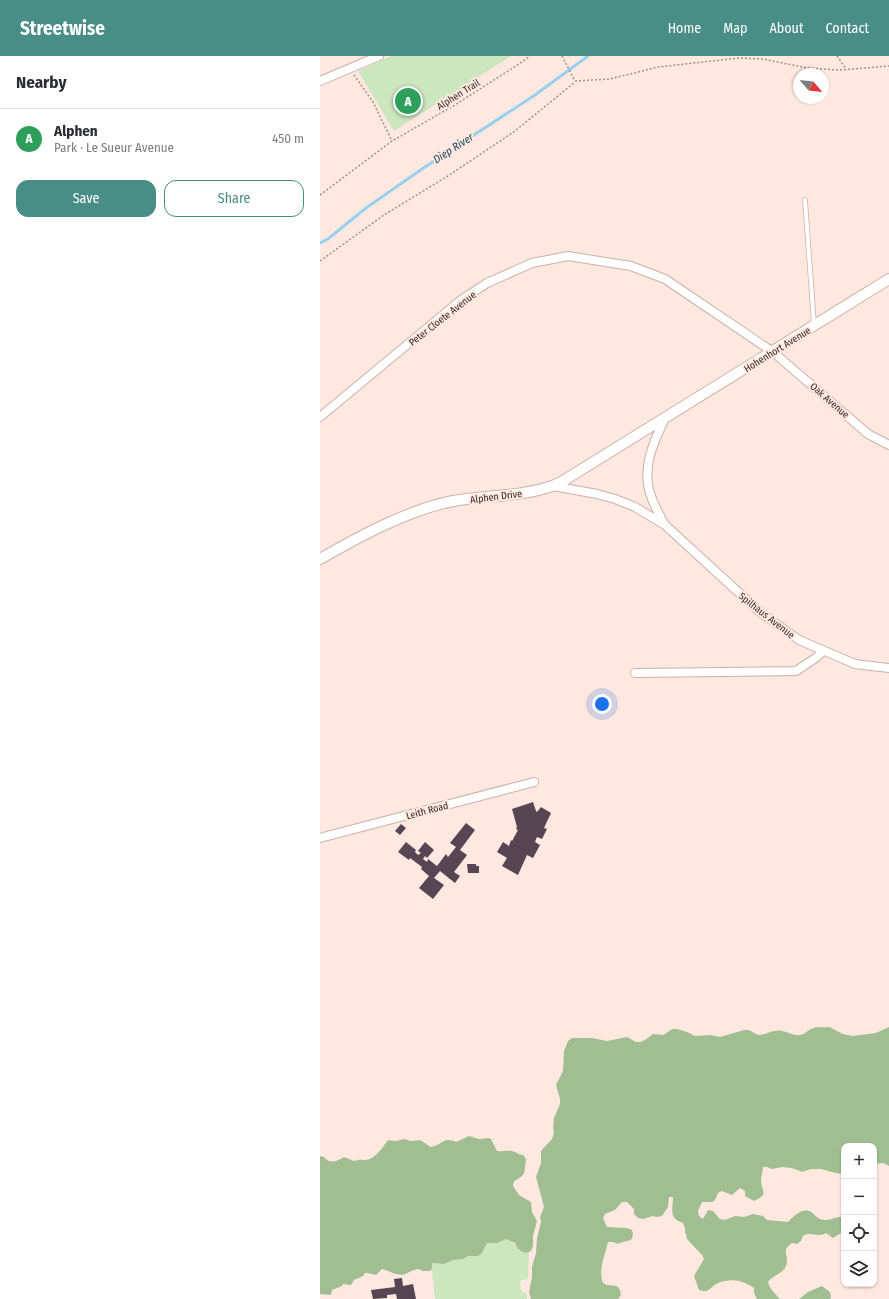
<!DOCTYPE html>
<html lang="en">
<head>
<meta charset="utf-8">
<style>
	:root { --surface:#fff; --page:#f2f2f3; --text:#2b2b33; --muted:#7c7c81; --line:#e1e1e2; --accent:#488e86 }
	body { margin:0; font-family:"Fira Sans Condensed",sans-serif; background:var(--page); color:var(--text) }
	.controls { position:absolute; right:12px; bottom:12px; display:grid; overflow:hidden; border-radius:8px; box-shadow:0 1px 3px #0004 }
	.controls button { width:36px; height:36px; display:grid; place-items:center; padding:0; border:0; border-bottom:1px solid var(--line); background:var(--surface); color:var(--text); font:20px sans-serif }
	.compass { position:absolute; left:473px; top:12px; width:36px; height:36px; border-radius:50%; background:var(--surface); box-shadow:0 1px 3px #0004; rotate:118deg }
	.you { position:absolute; left:282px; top:648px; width:14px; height:14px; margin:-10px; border:3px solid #fff; border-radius:50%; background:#1a73e8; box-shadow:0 0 0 6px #1a73e833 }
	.badge { display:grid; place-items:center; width:26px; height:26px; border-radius:50%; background:var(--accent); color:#fff; font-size:13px; font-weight:700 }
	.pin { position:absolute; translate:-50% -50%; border:2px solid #fff; box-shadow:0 1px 4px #0006 }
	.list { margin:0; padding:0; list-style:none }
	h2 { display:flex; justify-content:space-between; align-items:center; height:52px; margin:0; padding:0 16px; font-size:17px }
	h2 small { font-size:13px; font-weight:400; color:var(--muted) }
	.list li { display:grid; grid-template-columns:26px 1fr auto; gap:12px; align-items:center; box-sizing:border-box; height:60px; padding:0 16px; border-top:1px solid var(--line) }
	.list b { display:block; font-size:15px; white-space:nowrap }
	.list p { margin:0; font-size:13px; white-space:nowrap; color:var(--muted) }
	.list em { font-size:13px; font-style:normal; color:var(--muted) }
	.actions { display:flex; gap:8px; padding:12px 16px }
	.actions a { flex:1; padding:9px 0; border:1px solid var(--accent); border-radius:12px; text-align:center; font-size:14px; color:var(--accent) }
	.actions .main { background:var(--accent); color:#fff }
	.icon { flex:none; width:22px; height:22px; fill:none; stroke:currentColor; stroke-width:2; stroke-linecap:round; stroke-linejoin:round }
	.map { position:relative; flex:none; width:569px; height:1243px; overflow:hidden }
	header { display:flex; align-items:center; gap:24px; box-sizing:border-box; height:56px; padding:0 20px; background:var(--accent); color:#fff }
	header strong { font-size:19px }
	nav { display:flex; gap:22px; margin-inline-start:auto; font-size:14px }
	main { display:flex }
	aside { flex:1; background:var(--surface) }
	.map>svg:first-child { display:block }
</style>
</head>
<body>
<header>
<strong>Streetwise</strong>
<nav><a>Home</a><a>Map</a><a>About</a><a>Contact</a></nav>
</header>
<main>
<aside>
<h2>Nearby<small></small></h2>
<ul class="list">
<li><span class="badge" style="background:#2e9e5b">A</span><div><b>Alphen</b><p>Park · Le Sueur Avenue</p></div><em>450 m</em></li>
</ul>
<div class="actions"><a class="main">Save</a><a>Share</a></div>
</aside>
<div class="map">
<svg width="569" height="1243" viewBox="0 0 569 1243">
	<rect width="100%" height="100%" fill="#fee8df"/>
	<g fill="#cce6c0">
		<polygon points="71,0 191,0 74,75 38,15"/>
		<path d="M 186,1183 C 192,1185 193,1187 197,1191 C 199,1194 203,1195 206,1197 L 209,1196 L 208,1223 L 200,1225 L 201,1235 L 207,1238 L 207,1243 L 115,1243 L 111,1207 L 124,1208 L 133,1204 L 143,1203 L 148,1200 L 158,1200 L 162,1197 L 167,1187 L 177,1187 Z"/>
	</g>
	<g fill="#a0be92">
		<path d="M 509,971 L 523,978 L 533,980 L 556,977 L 569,971 L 569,1110 L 563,1107 L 554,1108 L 554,1090 L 524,1090 L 524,1118 L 516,1117 L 501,1113 L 491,1113 L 482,1116 L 472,1112 L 462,1111 L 452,1113 L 447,1111 L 443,1111 C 443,1115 441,1120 441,1124 C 441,1135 450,1138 434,1145 L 425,1140 L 425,1135 L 420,1132 L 412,1139 L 402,1135 L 398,1137 L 396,1142 L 393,1146 L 382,1146 L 378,1155 L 379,1160 L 383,1163 L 388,1154 L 393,1155 L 400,1163 L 405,1164 L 415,1160 L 424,1161 L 433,1158 L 443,1160 L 447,1164 L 468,1166 C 494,1140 491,1166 506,1164 C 513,1164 517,1159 524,1162 L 524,1175 L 513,1182 L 506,1177 C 499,1182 491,1175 483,1180 L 481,1185 L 477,1188 L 472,1187 C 460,1195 470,1200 466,1210 C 463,1218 453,1219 448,1226 C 450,1234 455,1237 460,1243 L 437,1243 L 434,1237 L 434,1232 C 423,1224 410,1222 398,1227 C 390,1231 389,1238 379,1234 L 374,1220 L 384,1203 L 382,1199 L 367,1183 L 366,1178 L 365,1177 L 365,1172 L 363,1167 C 348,1162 353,1154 353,1141 L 349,1141 L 348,1151 L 342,1160 L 337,1161 L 333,1160 L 323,1163 L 318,1162 L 314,1158 L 314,1153 L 307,1146 L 302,1146 L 295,1154 L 285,1158 L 283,1162 L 287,1171 L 307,1172 L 312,1174 L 313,1178 L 312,1183 C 307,1186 303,1185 298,1188 L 293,1186 L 288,1186 C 285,1200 278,1213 283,1227 L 287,1229 L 297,1230 L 300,1234 L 301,1239 L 298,1243 L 211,1243 L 209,1236 L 212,1221 L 212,1211 L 216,1197 L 217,1182 L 221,1166 L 220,1161 L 224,1151 L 216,1121 L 221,1107 L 221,1095 L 232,1083 L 234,1077 L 233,1072 L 234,1062 L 240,1048 L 240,1043 L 236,1029 L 243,1015 L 244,995 L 248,985 L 252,982 L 272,982 L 287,985 L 307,981 L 316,986 L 320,986 L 325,984 L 333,978 L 343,979 L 352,973 L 357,973 L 367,976 L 375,980 L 390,979 L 400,981 L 424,974 L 429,974 L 438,979 C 446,979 454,973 462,975 C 469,976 473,980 480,979 C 485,978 487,975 491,973 C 496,970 504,972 509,971 Z"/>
		<path d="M 149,1080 L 159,1083 L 169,1082 L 171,1083 L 177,1095 C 181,1096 186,1094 191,1095 C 196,1095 198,1099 203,1099 L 206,1103 C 204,1116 207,1119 194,1125 L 193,1130 L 199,1139 L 211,1146 L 212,1156 L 217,1165 L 213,1180 L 213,1190 L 211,1195 L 206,1197 C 200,1195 197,1193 195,1187 L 186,1183 L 177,1187 L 167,1187 L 162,1197 L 158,1200 L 148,1200 L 143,1203 L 133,1204 L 124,1208 L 112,1207 L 112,1213 L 110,1215 L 103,1215 L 98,1213 C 93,1214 90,1216 85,1218 C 78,1221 70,1215 62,1213 L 56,1219 L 47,1217 L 45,1217 L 43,1220 L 34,1224 L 31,1229 L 23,1228 L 22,1230 L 12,1234 L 11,1239 L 0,1238 L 0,1100 L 4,1101 C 10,1109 17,1105 24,1101 L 34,1105 C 41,1103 40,1104 46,1104 C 55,1103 63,1091 68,1084 L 76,1085 L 84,1083 L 91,1085 L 100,1084 L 111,1091 C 123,1089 122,1080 136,1086 Z"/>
		<polygon points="502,1230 510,1236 511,1241 510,1243 479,1243 488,1236"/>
	</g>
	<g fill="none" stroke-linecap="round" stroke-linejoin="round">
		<polyline stroke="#99d1ee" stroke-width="3" points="0,187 8,183 46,152 102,113 215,39 268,0"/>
	</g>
	<g fill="#584553">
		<polygon points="213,746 216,755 217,756 221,751 231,757 224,772 227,773 222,783 217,781 215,786 220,789 213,802 207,799 198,819 182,810 187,802 177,796 183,786 189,790 191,784 192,785 198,774 196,773 197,771 192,753"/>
		<polygon points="146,767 155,774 140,794 147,799 134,816 140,820 135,827 120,815 114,822 124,829 113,843 99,832 109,820 101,813 102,811 90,802 89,804 78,796 86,786 96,794 95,796 98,799 101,797 98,795 105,786 114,794 107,802 105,800 103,803 107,806 108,803 117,810 126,798 128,801 136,791 130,787"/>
		<polygon points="81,768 86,772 80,779 75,775"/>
		<polygon points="147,808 156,808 156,810 159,810 159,817 148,817"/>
		<polygon points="82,1222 83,1230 93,1228 96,1243 77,1243 76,1238 67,1239 67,1242 53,1243 51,1234 75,1231 74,1223"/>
	</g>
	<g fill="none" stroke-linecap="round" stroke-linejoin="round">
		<g stroke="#cbb1a7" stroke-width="5.5">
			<polyline id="service" points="485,144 494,268"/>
		</g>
		<g stroke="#cbb1a7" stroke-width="10">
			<g id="minor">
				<polyline points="0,25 59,0"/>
				<polyline points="0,361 141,244 167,227 212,207 248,200 311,210 345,223 453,296 548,378 569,389"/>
				<polyline points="233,430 277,438 295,443 315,451 345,469 440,556 479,584 535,608 569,612"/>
				<path d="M 344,468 C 340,459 334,450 331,440 C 321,413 333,387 345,362"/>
				<polyline points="315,617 476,615 497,601 503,595"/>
				<polyline points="0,782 214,726"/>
			</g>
		</g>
		<g stroke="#cbb1a7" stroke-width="12">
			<path id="tertiary" d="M 0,503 C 40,480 88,454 133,445 C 166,439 200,441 232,430 C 239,428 245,424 251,420 L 569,223"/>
		</g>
		<g stroke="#a1918a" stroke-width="1.5" stroke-dasharray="2 2" stroke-linecap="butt">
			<polyline points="242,0 255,25"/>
			<polyline points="517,0 526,13"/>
			<polyline points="34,19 53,46 72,85"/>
			<polyline points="255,25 290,23 338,11 419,2 443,3 487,12 520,14 569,10"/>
			<polyline points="0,139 72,85 135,49 202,6 210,0"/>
			<polyline points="0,205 64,159 131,118 195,75 255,26"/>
		</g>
		<use href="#service" stroke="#fff" stroke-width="4"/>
		<use href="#minor" stroke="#fff" stroke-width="8"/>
		<use href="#tertiary" stroke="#fff" stroke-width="10"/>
	</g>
	<g text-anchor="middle" stroke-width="4" stroke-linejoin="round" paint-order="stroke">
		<g font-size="10" fill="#372d29" stroke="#fee8df">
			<text transform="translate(138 38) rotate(-32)" y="4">Alphen Trail</text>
			<text transform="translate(122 262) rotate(-38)" y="4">Peter Cloete Avenue</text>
			<text transform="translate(457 293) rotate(-32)" y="4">Hohenhort Avenue</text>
			<text transform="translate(510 344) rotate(41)" y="4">Oak Avenue</text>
			<text transform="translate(176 440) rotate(-7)" y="4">Alphen Drive</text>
			<text transform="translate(447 559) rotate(38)" y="4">Spilhaus Avenue</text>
			<text transform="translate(107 754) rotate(-15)" y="4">Leith Road</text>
		</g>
		<g font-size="11" font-style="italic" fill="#1d4a5f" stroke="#fee8df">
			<text transform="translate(133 92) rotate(-33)" y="4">Diep River</text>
		</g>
	</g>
</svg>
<div class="controls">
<button>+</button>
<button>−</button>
<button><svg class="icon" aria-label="locate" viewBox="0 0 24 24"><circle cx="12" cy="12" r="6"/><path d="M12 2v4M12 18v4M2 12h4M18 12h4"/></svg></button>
<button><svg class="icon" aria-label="layers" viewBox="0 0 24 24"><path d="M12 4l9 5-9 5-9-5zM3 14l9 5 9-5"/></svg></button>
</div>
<svg class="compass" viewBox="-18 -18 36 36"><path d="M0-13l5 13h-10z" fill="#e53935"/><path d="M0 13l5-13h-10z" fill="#7c7c81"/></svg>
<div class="you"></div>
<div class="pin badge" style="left:88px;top:45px;background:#2e9e5b">A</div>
</div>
</main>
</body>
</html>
